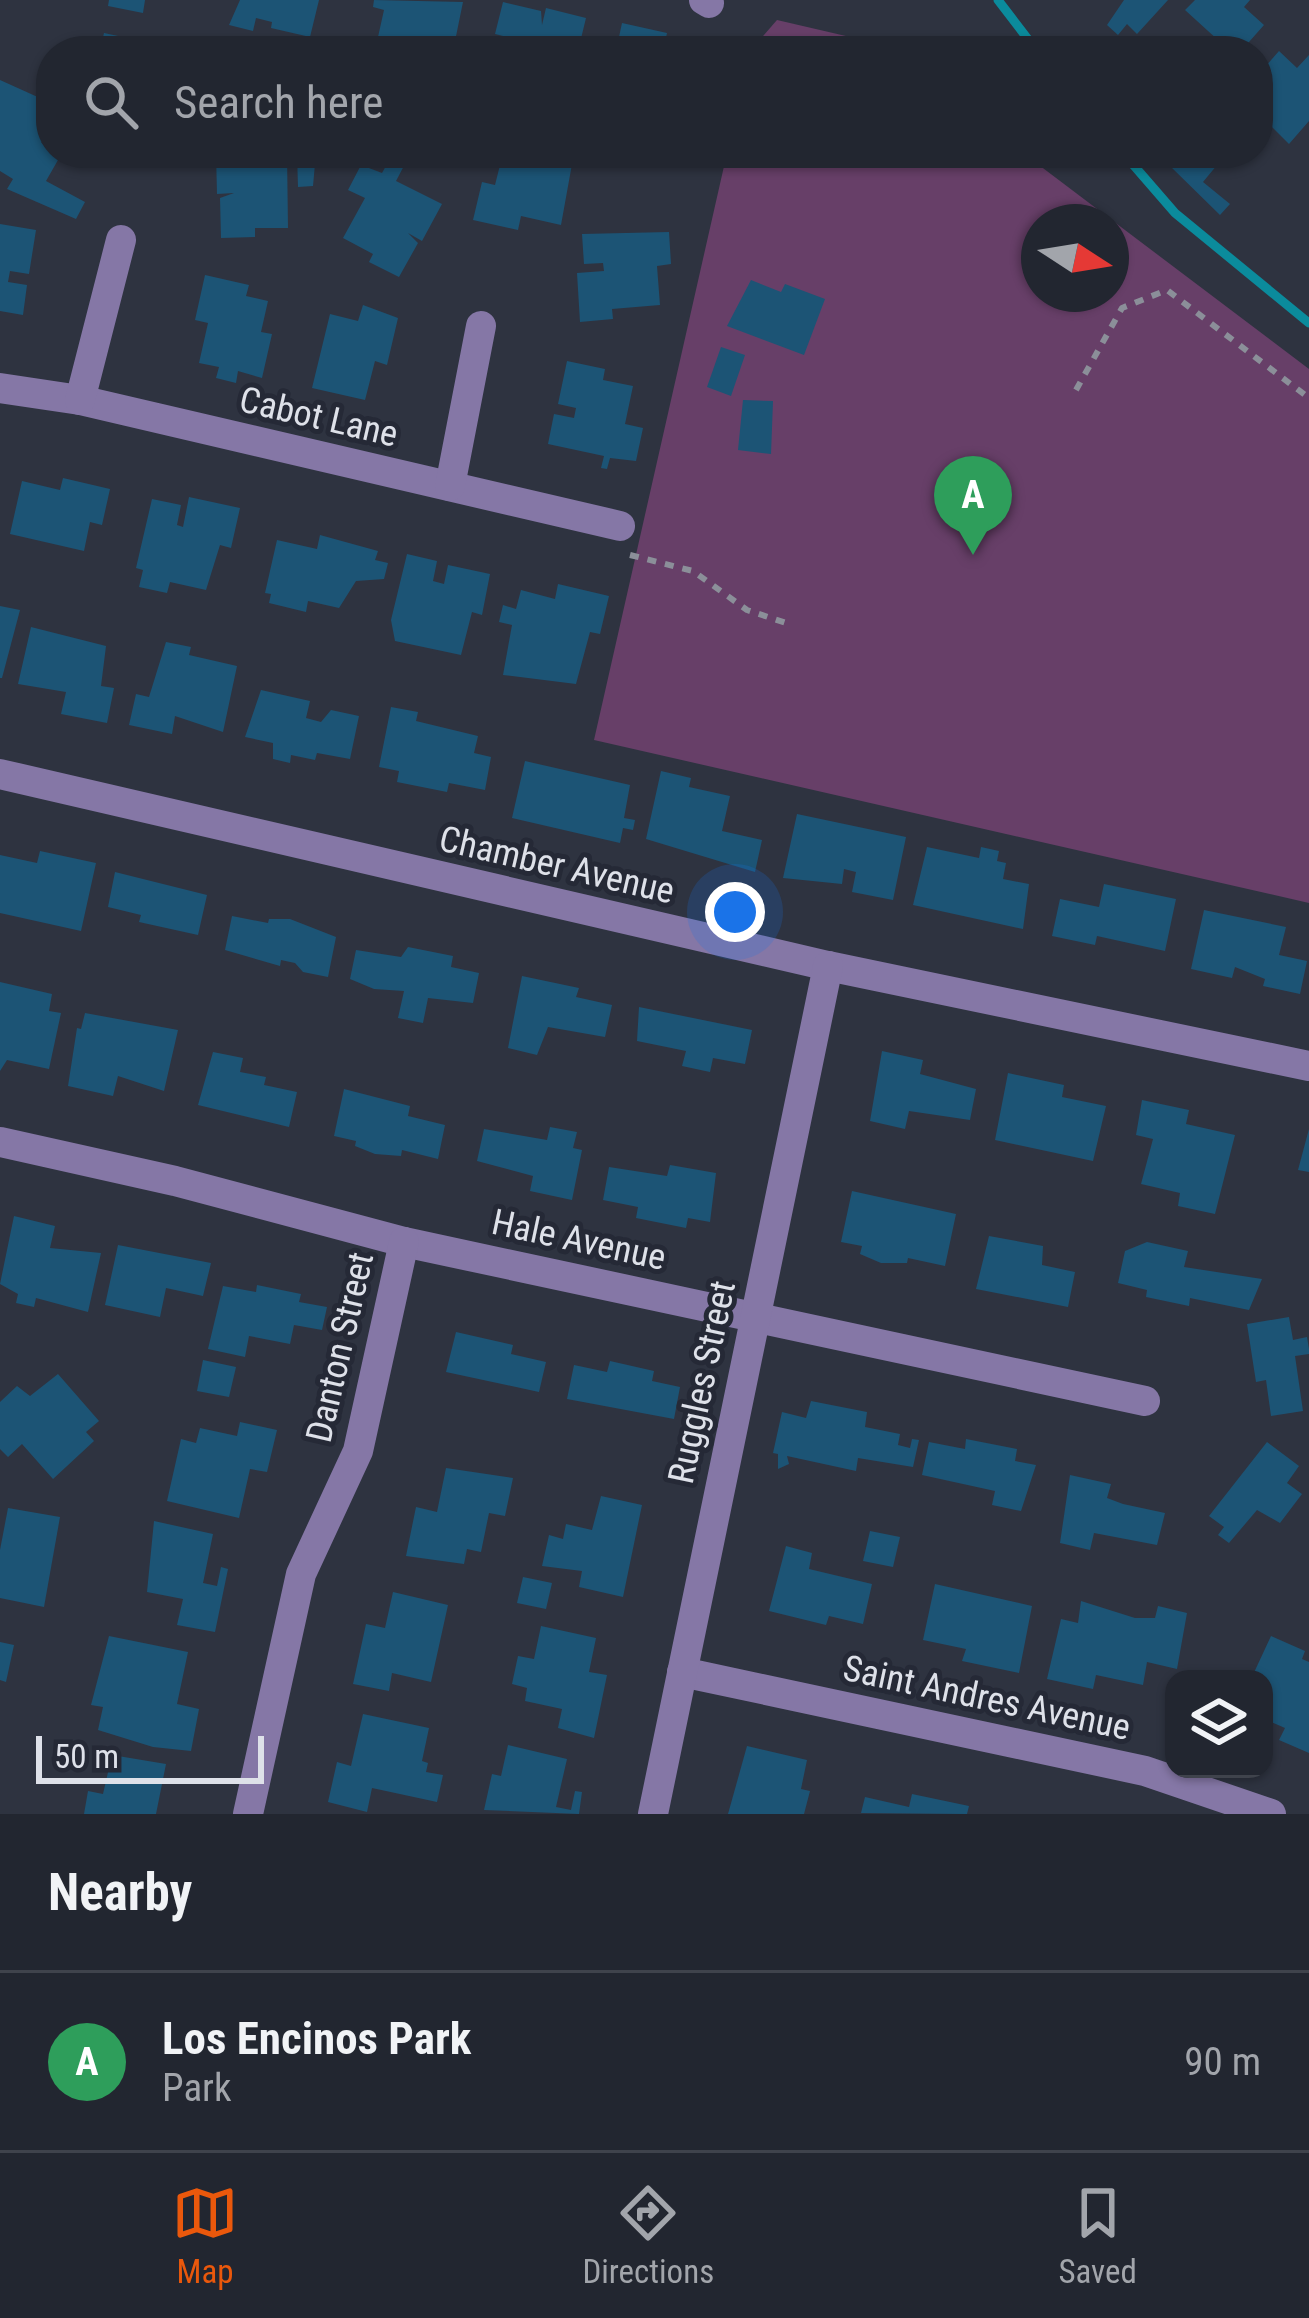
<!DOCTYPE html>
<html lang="en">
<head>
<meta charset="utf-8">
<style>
	:root { --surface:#222630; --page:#2a2e38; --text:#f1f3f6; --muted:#a2a5ab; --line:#3f434c; --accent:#ea580c }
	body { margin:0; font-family:"Roboto Condensed",sans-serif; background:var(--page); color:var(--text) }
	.controls { position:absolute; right:36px; bottom:36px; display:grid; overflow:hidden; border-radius:24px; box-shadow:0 3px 9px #0004 }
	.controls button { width:108px; height:108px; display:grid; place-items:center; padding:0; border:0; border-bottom:3px solid var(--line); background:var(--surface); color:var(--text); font:60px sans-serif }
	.compass { position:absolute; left:1021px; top:204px; width:108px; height:108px; border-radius:50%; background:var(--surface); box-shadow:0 3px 9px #0004; rotate:102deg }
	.scale { position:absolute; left:36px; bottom:30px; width:228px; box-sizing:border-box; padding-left:12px; border:6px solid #dee1e9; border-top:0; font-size:33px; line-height:42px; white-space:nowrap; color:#dee1e9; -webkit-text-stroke:9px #252936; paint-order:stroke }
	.you { position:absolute; left:735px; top:912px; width:42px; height:42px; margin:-30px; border:9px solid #fff; border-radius:50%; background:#1a73e8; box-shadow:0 0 0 18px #1a73e833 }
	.badge { display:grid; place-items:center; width:78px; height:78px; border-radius:50%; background:var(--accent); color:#fff; font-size:39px; font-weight:700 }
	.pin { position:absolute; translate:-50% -99px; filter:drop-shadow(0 3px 6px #0008) }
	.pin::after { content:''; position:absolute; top:63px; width:42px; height:36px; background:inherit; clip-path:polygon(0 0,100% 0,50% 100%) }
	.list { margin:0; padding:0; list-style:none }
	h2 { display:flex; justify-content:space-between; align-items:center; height:156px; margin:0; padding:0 48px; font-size:51px }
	h2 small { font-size:39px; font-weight:400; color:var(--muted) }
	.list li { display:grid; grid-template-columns:78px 1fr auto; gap:36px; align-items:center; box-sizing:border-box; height:180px; padding:0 48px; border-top:3px solid var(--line) }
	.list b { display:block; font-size:45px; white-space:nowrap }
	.list p { margin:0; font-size:39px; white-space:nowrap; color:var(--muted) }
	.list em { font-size:39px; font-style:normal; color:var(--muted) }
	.icon { flex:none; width:66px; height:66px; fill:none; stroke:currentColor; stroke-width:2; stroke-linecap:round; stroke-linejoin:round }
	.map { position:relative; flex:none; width:1309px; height:1814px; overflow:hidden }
	.search { position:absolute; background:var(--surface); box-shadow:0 3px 9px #0004; left:36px; right:36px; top:36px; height:132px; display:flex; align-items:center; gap:30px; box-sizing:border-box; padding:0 42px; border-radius:48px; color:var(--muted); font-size:45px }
	.sheet { height:336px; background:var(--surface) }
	nav { display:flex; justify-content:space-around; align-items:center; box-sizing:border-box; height:168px; border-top:3px solid var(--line); background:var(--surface); font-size:33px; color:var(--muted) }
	nav a { display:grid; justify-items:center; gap:6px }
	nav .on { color:var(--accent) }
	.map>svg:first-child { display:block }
</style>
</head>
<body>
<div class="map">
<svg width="1309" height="1814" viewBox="0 0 1309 1814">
	<rect width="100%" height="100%" fill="#2e3340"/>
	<g fill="#673f68" fill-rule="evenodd">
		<polygon points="777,20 876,43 886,51 750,51"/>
		<path d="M 727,153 L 1023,153 L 1309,369 L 1309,903 L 594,740 ZM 1039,222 L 1111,222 L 1111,294 L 1039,294 Z"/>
	</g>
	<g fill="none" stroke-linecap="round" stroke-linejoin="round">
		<g stroke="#0b8b9c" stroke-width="9">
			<polyline points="998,0 1037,51"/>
			<polyline points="1123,153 1175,213 1309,323"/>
		</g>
	</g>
	<g fill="#1c5475">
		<polygon points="109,0 145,0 143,13 108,6"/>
		<polygon points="240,0 319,0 310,37 271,28 272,22 256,18 253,31 229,25"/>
		<polygon points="374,0 463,2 453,51 399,51 401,42 378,37 384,10 373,7"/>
		<polygon points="1124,0 1168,0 1137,34 1127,24 1118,35 1107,25"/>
		<polygon points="1195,0 1250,0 1244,7 1264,25 1241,51 1230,51 1185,10"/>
		<polygon points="503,2 541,11 542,25 546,8 586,18 578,51 500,51 503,36 495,34"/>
		<polygon points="622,23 667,33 664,47 675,51 616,51"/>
		<polygon points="104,33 165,46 164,51 100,51"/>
		<polygon points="1279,51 1297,68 1309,55 1309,121 1289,144 1258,113 1258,75"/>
		<polygon points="0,80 51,103 51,142 41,142 51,153 62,153 46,181 85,202 76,219 7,189 13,179 0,171"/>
		<polygon points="216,153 287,153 288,228 255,228 255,237 221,238 220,198 234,193 217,194"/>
		<polygon points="297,153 316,153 313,186 298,187"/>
		<polygon points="503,153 574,153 561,225 521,216 518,230 473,220 482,182 495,185"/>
		<polygon points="1178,153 1227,153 1203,182 1230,204 1220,215 1169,165"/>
		<polygon points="392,155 406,162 396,181 442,204 422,241 408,233 418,243 399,277 369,262 373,254 343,238 365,198 348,190 361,165 382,173"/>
		<polygon points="0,224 36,230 29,274 10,271 8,282 27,285 23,315 0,311"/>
		<polygon points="669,232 671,264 657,266 660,305 612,309 613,319 580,322 577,273 604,271 603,263 584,264 582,234"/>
		<polygon points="205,275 249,285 246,296 268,301 261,332 272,334 262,378 238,371 236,383 216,378 219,367 199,363 208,323 195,320"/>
		<polygon points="751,280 781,292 785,284 825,299 804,355 727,326"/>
		<polygon points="363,305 398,318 387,365 375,361 365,400 312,388 330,314 358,321"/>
		<polygon points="721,347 745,355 731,396 707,387"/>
		<polygon points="567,361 605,369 603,380 633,386 625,424 643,428 636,461 610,458 607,469 601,468 604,456 548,444 554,414 574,418 576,408 558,404"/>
		<polygon points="743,400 773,401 771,454 738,450"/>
		<polygon points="63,478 110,489 102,525 90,522 84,551 10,534 22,481 60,490"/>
		<polygon points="189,497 240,508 231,548 220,545 206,590 170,582 167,593 139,587 143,570 136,568 152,499 181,505 177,525 183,527"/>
		<polygon points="320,535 378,551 375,560 388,563 384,579 356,581 339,608 308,601 306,612 269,603 271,594 265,593 277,540 317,549"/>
		<polygon points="407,554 437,561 433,581 444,584 448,565 490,574 482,615 472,612 461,655 395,641 391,620"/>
		<polygon points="558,584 609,596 600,634 590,632 576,684 503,675 512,625 499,622 503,605 516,609 521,590 555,599"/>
		<polygon points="0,606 20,610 2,678 0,678"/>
		<polygon points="31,627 106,646 101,686 114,688 107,723 61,714 66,692 18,684"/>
		<polygon points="166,642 191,647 189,655 237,666 223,732 175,716 172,734 129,725 136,694 149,697"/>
		<polygon points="261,690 310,701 306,718 321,722 331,710 359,716 350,759 317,753 315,760 291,755 290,763 273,759 273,743 245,737"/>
		<polygon points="391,707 418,712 416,721 478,736 474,753 491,757 485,790 449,783 447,792 397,782 399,771 379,767"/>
		<polygon points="525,761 630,785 624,818 635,820 633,830 623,828 620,843 512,818"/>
		<polygon points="661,771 691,778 689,787 730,796 722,831 762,840 755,872 646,839"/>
		<polygon points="797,814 906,837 893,900 852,892 856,872 844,869 842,884 783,878"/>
		<polygon points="927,847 979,858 981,847 999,851 997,861 1006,863 1003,879 1029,884 1023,929 913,905"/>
		<polygon points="40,851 96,863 81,931 0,913 0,855 37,863"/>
		<polygon points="115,872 207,895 198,935 139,922 141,915 108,907"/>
		<polygon points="1104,884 1176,899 1165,951 1097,936 1095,945 1052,936 1060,899 1099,907"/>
		<polygon points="1204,910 1286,927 1279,955 1307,961 1300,994 1263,986 1265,979 1235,967 1232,978 1191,969"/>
		<polygon points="232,916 268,923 269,919 290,919 336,937 328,977 303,972 295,963 281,960 280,966 225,950"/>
		<polygon points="408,947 453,956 451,967 479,973 473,1003 428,998 423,1023 398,1018 404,991 374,989 350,979 356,950 401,957"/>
		<polygon points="522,976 579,988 576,997 612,1005 605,1037 548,1027 537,1055 508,1048"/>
		<polygon points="0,982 52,994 49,1011 61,1013 49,1069 7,1060 0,1071"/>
		<polygon points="639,1007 752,1030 745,1064 713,1058 710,1072 682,1066 686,1051 637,1041"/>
		<polygon points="85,1013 178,1030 164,1091 118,1076 113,1096 68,1086 77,1028 81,1029"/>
		<polygon points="882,1051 923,1060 920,1074 976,1089 970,1120 909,1111 905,1129 870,1121"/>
		<polygon points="213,1052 243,1058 240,1072 266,1077 264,1085 297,1092 289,1127 198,1105"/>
		<polygon points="1008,1073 1064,1085 1062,1097 1106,1106 1093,1161 995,1140"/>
		<polygon points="344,1089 410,1106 408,1116 445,1125 438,1159 402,1150 401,1156 375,1154 355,1146 356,1141 334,1136"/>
		<polygon points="1142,1100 1189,1110 1186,1124 1235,1135 1215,1214 1178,1206 1180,1193 1141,1184 1153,1139 1136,1135"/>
		<polygon points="550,1127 577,1132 573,1148 582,1150 572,1200 530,1191 533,1176 477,1161 484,1129 547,1140"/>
		<polygon points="1309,1129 1309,1172 1298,1170"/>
		<polygon points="670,1165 716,1173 710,1222 688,1218 686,1228 636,1218 638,1207 603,1200 609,1167 667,1176"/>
		<polygon points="852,1191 956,1214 945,1266 908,1258 907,1263 881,1263 860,1254 862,1246 841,1242"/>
		<polygon points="14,1216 55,1226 50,1248 101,1253 88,1312 36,1298 34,1307 16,1303 18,1294 0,1284"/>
		<polygon points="989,1236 1043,1246 1042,1265 1075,1272 1068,1307 976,1289"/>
		<polygon points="1147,1242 1188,1251 1184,1267 1262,1279 1249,1310 1190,1298 1189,1306 1146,1297 1147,1290 1118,1283 1125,1251"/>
		<polygon points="118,1245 211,1263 203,1296 166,1288 160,1317 105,1305"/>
		<polygon points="257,1285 301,1294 299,1302 327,1307 322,1330 294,1325 290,1344 249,1336 245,1357 208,1349 223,1286 256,1292"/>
		<polygon points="1289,1317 1293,1340 1307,1337 1309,1349 1309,1354 1295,1356 1303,1411 1271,1416 1266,1380 1256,1382 1247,1324"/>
		<polygon points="456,1332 513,1345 511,1354 546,1362 539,1392 446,1372"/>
		<polygon points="203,1360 236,1367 229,1397 197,1391"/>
		<polygon points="610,1361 654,1371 652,1381 680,1387 674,1419 567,1399 574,1365 607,1372"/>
		<polygon points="58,1374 99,1421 86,1432 94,1441 53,1479 22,1444 8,1457 0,1449 0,1402 17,1386 30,1396"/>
		<polygon points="811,1401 867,1412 865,1427 900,1434 898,1445 910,1448 912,1439 919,1440 913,1467 858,1458 856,1471 787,1456 789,1464 778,1469 778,1454 773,1453 782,1412 806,1418"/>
		<polygon points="240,1422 277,1430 267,1472 250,1469 239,1518 167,1501 181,1439 196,1443 200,1428 237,1436"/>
		<polygon points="966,1439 1017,1449 1015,1461 1036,1465 1021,1511 992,1505 995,1491 922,1475 929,1442 965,1449"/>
		<polygon points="1267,1442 1299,1466 1287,1483 1302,1494 1280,1523 1257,1510 1229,1543 1218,1535 1224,1527 1209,1516"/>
		<polygon points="446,1468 513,1478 505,1516 489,1513 481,1552 467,1549 464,1564 406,1556 416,1507 437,1512"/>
		<polygon points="1070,1475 1111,1484 1107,1498 1123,1504 1165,1513 1157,1545 1094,1533 1090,1550 1060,1543"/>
		<polygon points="601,1496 642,1505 623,1597 579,1587 582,1571 542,1566 549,1535 563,1539 566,1524 592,1530"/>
		<polygon points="8,1508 60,1517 44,1607 0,1598 0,1550"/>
		<polygon points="154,1521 213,1534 203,1583 217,1586 221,1567 228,1569 215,1632 177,1625 183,1599 147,1592"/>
		<polygon points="870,1531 900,1537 893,1567 863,1561"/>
		<polygon points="786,1546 812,1553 809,1569 872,1584 863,1624 829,1616 826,1625 769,1611"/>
		<polygon points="523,1577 552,1583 546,1609 517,1603"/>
		<polygon points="935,1584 1032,1606 1019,1673 962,1661 966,1649 923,1640"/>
		<polygon points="393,1592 448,1605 431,1682 392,1673 389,1691 353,1684 366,1624 385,1628"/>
		<polygon points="1081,1601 1135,1618 1155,1618 1158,1606 1187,1613 1177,1669 1147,1662 1143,1685 1096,1675 1093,1689 1047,1679 1061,1619 1078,1623"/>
		<polygon points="541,1626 596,1638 589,1672 607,1675 594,1738 558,1728 562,1709 525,1701 527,1688 512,1684 518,1656 534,1659"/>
		<polygon points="109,1636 188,1652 177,1704 199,1709 191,1751 153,1747 98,1730 103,1707 91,1705"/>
		<polygon points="1271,1636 1305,1651 1302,1659 1309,1662 1309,1753 1279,1740 1285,1728 1264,1719 1264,1679 1251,1679"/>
		<polygon points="0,1642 14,1645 6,1682 0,1680"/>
		<polygon points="363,1714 429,1728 422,1761 428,1763 426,1772 443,1775 437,1802 372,1788 367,1812 328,1802 337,1762 351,1766"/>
		<polygon points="508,1745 567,1759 556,1807 571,1810 575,1791 582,1792 579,1814 484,1810 492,1774 501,1776"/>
		<polygon points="747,1746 807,1760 801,1789 810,1791 804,1814 728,1814"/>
		<polygon points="112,1755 166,1764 156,1814 84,1814 88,1791 103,1794"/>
		<polygon points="912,1794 969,1806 967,1814 861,1813 865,1797 909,1807"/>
	</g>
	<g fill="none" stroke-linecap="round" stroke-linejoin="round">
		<g stroke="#8b8f99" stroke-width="6" stroke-dasharray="9 9" stroke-linecap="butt">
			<polyline points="1076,390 1122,308 1167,290 1309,398"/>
			<polyline points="630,555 693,571 747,610 789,624"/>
		</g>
		<g stroke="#8577a6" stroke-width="30">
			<polyline points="704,0 709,3"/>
			<polyline points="0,388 80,400 620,526"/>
			<polyline points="80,400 121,240"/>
			<polyline points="450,486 481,326"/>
			<polyline points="0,774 828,966 1309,1066"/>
			<polyline points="0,1142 175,1181 404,1242 1145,1401"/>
			<polyline points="682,1672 1145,1771 1271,1814"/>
			<polyline points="248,1814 301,1574 358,1451 404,1242"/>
			<polyline points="653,1814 828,966"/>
		</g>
	</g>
	<g text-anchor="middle" stroke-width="10" stroke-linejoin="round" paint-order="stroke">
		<g font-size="36" fill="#dee1e9" stroke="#252936">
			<text transform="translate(319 416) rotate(13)" y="13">Cabot Lane</text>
			<text transform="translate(557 864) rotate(13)" y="13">Chamber Avenue</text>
			<text transform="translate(579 1239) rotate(12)" y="13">Hale Avenue</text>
			<text transform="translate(339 1347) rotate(-77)" y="13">Danton Street</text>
			<text transform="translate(701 1382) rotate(-78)" y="13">Ruggles Street</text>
			<text transform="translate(987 1697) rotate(12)" y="13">Saint Andres Avenue</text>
		</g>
	</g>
</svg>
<div class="controls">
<button><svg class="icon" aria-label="layers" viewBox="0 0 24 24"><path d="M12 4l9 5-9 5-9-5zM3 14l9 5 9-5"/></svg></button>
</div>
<svg class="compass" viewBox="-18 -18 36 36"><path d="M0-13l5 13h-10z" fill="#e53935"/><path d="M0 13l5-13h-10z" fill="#a2a5ab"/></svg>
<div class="scale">50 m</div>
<div class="you"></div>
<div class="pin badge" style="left:973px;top:555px;background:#2e9e5b">A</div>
<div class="search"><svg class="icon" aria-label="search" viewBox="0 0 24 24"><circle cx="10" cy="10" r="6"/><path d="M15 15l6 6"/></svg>Search here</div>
</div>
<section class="sheet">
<h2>Nearby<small></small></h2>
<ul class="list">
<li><span class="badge" style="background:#2e9e5b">A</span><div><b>Los Encinos Park</b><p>Park</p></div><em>90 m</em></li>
</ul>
</section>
<nav>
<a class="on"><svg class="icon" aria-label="map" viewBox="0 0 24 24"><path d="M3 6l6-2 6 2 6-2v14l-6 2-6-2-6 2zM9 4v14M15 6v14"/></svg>Map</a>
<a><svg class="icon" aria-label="directions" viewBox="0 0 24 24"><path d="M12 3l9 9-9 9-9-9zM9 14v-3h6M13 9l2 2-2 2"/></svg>Directions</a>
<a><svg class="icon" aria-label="saved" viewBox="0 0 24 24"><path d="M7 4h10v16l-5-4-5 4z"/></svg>Saved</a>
</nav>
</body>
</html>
